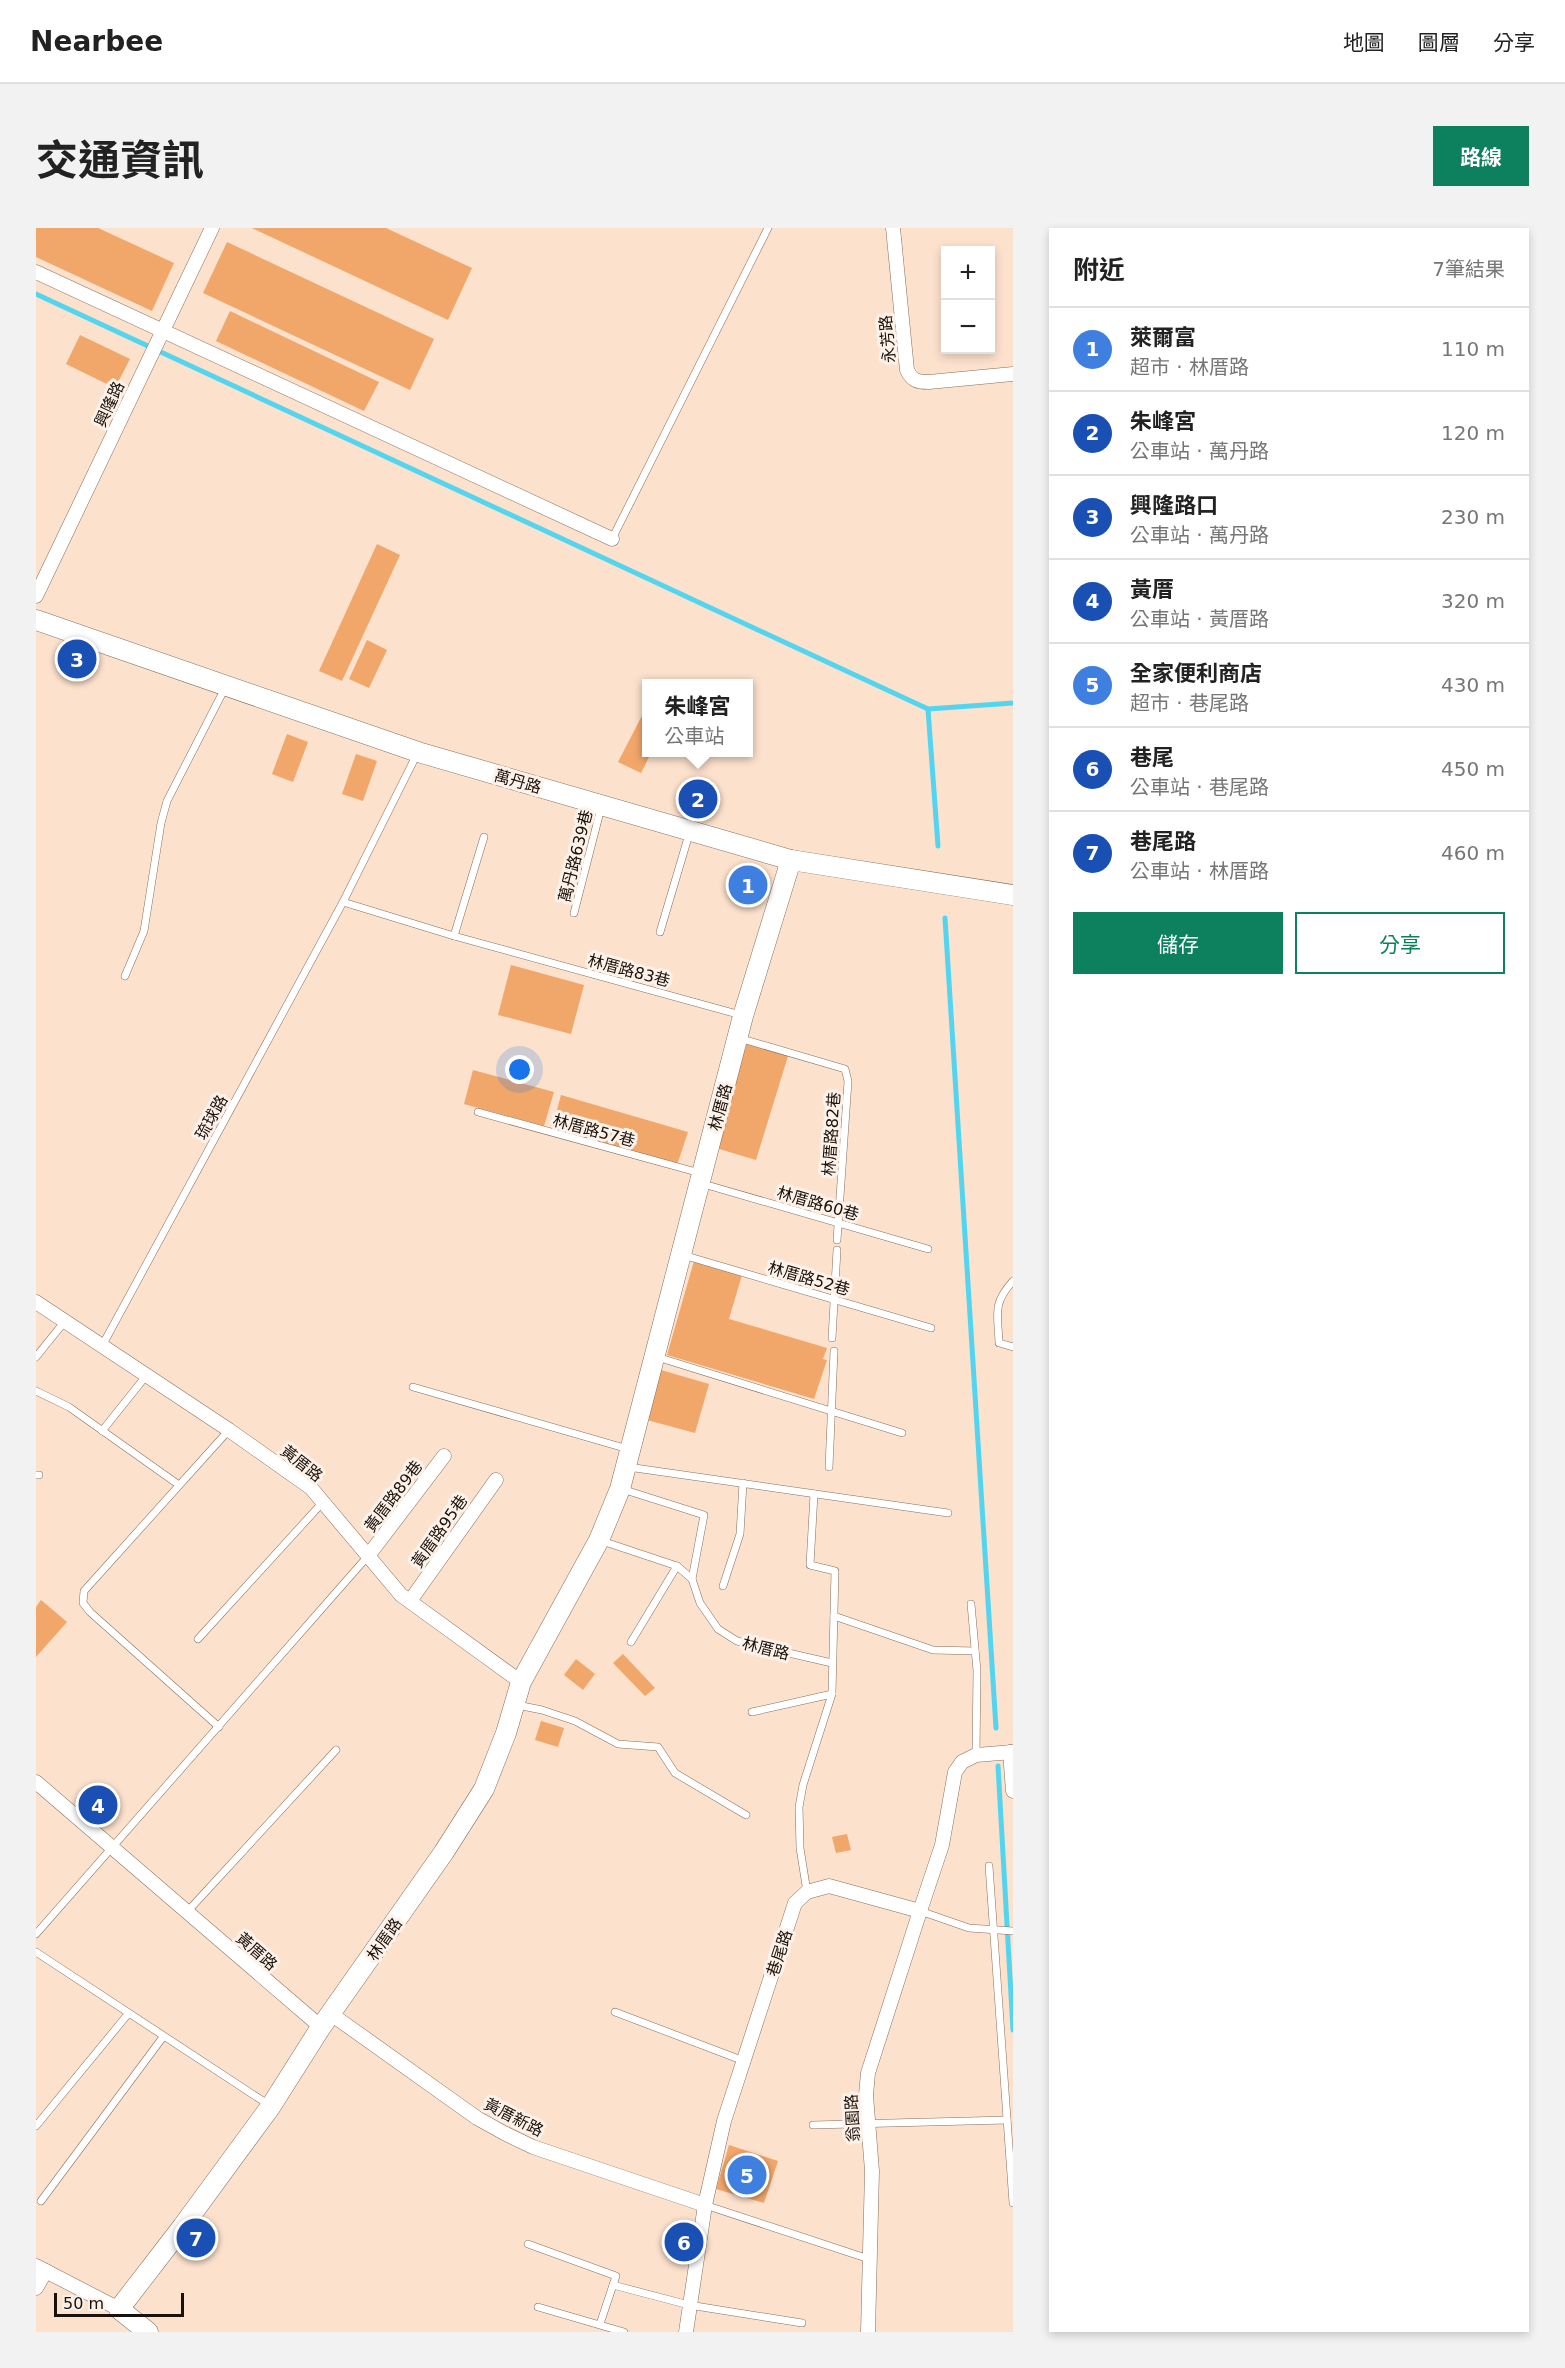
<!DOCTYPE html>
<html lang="zh-TW">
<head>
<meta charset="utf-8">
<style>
	:root { --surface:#fff; --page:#f2f2f2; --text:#222; --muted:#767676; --line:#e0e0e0; --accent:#0d805e }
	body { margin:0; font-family:"DejaVu Sans","Noto Sans TC",sans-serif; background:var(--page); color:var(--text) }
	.controls { position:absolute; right:18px; top:18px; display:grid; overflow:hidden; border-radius:0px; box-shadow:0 3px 9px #0003 }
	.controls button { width:54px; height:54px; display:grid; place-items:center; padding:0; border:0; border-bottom:2px solid var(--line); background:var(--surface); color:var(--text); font:30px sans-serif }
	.scale { position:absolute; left:18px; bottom:15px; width:130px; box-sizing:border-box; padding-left:6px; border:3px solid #1a110a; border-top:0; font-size:16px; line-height:21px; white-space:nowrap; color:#1a110a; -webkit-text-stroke:4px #fdf2ea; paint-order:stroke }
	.you { position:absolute; left:484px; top:842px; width:21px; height:21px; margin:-15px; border:4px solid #fff; border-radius:50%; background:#1a73e8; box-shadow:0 0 0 9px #1a73e833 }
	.badge { display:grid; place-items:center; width:39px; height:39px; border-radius:50%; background:var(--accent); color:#fff; font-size:20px; font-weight:700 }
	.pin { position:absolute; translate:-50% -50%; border:3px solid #fff; box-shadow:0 2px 6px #0006 }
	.popup { position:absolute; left:606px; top:451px; width:111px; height:78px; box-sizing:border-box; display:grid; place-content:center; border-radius:0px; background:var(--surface); filter:drop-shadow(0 2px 4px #0005); font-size:20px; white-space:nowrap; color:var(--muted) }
	.popup b { font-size:22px; color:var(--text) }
	.popup::after { content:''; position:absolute; left:50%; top:100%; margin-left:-12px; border:12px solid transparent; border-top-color:var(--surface) }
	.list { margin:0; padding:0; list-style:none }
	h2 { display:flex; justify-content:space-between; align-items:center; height:78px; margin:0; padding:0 24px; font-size:26px }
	h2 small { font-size:20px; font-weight:400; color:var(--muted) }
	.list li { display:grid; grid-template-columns:39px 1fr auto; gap:18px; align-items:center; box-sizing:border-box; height:84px; padding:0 24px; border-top:2px solid var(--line) }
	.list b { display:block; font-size:22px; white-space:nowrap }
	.list p { margin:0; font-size:20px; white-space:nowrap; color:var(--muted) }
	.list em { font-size:20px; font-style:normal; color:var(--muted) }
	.actions { display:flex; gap:12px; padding:18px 24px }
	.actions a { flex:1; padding:14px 0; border:2px solid var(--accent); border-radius:0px; text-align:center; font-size:21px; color:var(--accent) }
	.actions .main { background:var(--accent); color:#fff }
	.map { position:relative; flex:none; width:977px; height:2104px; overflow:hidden; border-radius:0px }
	header { display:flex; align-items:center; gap:36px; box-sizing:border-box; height:84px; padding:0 30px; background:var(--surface); border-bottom:2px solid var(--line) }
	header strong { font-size:28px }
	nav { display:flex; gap:33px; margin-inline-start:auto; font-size:21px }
	.intro { display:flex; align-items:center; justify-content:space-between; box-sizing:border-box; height:144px; padding:0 36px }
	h1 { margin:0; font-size:42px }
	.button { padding:15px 27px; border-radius:0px; background:var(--accent); color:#fff; font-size:21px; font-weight:700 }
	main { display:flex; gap:36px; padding:0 36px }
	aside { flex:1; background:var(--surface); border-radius:0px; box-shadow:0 3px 9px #0003 }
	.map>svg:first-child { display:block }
</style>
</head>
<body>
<header>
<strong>Nearbee</strong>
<nav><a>地圖</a><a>圖層</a><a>分享</a></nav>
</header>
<div class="intro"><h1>交通資訊</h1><a class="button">路線</a></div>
<main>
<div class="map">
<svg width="977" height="2104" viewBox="0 0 977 2104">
	<rect width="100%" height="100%" fill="#fce1cd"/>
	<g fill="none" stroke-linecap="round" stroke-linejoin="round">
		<g stroke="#54d5ef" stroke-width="5">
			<polyline points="0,66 892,481 977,475"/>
			<polyline points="892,481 902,618"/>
			<polyline points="909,690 960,1500"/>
			<polyline points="962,1538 977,1802"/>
		</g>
	</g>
	<g fill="#f1a66a">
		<polygon points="0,0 62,0 138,35 116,83 0,29"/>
		<polygon points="216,0 350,0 436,40 412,92"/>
		<polygon points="191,14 398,111 374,162 167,65"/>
		<polygon points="194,83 343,154 328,183 180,113"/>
		<polygon points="44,107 94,131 79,160 30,136"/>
		<polygon points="341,316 364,327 306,453 283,443"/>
		<polygon points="331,412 351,422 333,460 313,451"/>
		<polygon points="611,478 611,525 615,525 605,545 582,534"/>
		<polygon points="251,506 272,514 257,554 236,546"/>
		<polygon points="320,526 341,533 327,573 306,566"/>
		<polygon points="475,737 548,757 535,806 462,787"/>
		<polygon points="711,815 752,828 720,932 680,920"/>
		<polygon points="437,842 518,864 508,898 428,876"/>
		<polygon points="525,867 652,904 641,937 516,901"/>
		<polygon points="658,1033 706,1047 693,1091 791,1120 787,1131 791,1132 778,1171 631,1127"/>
		<polygon points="625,1142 673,1156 659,1205 611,1192"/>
		<polygon points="5,1372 31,1394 0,1429 0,1379"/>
		<polygon points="587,1426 619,1460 609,1468 577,1435"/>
		<polygon points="540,1431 559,1446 547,1462 528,1447"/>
		<polygon points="505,1493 528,1500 522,1519 499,1512"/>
		<polygon points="811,1606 815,1622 800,1625 796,1609"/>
		<polygon points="693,1917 742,1933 728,1975 680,1961"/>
	</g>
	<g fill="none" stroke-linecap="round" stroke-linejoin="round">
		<g stroke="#866f5d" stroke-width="8">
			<g id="lane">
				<polyline points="576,311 732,0"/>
				<polyline points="307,674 418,708 705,787"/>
				<polyline points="538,685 565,580"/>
				<polyline points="624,704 654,603"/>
				<polyline points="418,708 448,609"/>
				<polyline points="89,748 108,703 125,595 131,573 190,458"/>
				<polyline points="703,810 809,841 812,853 801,1012"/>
				<polyline points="442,884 664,945"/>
				<polyline points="664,955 892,1021"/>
				<polyline points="647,1027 895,1100"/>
				<path d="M 977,1053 C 956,1076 962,1086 963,1115 L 977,1119"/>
				<polyline points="796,1110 801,1022"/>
				<polyline points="66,1118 307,674 381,526"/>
				<polyline points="0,1129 29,1093"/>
				<polyline points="621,1129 866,1205"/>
				<polyline points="377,1159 592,1221"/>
				<polyline points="0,1163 33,1179 143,1257"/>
				<polyline points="66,1203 110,1148"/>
				<polyline points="592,1239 912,1285"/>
				<polyline points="793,1239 798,1123"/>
				<polyline points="0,1247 3,1247"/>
				<polyline points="586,1261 668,1287 656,1351"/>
				<polyline points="566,1313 641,1338 656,1351 664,1375 682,1401 701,1413 796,1435"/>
				<polyline points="687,1358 704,1306 707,1255"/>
				<polyline points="935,1376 941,1443 940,1527"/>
				<polyline points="798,1388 897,1422 939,1423"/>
				<polyline points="162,1411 287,1274"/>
				<polyline points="595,1414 641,1338"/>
				<polyline points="481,1477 506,1482 539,1493 582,1516 622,1519 639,1545 710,1587"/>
				<polyline points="716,1484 796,1466"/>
				<polyline points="183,1499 54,1384 47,1375 48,1363 193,1202"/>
				<polyline points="953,1638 977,1975"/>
				<polyline points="771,1664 764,1620 763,1579 767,1557 796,1466 799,1343 774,1337 778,1266"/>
				<polyline points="884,1683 933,1700 977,1703"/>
				<polyline points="151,1684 300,1522"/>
				<polyline points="0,1706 332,1328"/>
				<polyline points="0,1724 233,1877"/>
				<polyline points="579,1784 708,1833"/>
				<polyline points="777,1897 971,1892"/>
				<polyline points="0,1898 92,1786"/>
				<polyline points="5,1973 127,1809"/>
				<polyline points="669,1977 833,2031"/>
				<polyline points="492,2016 580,2048 577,2057 653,2077 766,2095"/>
				<polyline points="502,2079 588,2104"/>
				<polyline points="564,2096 577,2057"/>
			</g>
		</g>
		<g stroke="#866f5d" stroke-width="15">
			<g id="street">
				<path d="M 857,0 L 871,142 C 876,153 882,154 893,154 L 977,146"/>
				<polyline points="0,44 576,311"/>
				<polyline points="0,368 176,0"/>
				<polyline points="0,1074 193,1202 275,1260 365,1367 485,1454"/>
				<polyline points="332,1328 408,1228"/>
				<polyline points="374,1373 460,1252"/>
				<polyline points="974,1524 977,1563"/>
				<polyline points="0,1554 285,1799"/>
				<polyline points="295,1786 441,1890 468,1905 497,1919 669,1977"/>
				<polyline points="0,2038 83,2081"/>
				<polyline points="0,2060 10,2043"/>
				<polyline points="650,2104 669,1977 688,1893 759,1675 771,1664 793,1658 884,1683 906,1617 919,1544 926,1534 940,1527 977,1524"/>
				<polyline points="832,2104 836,1943 830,1867 832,1845 884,1683"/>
			</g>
		</g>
		<g stroke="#866f5d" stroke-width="21">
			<g id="secondary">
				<polyline points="0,392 382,524 755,632 977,667"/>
				<polyline points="112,2104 83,2081 147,1998 235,1878 285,1799 408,1624 448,1561 470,1505 485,1454 563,1312 584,1261 707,788 755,632"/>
			</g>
		</g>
		<use href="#lane" stroke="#fff" stroke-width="7"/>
		<use href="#street" stroke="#fff" stroke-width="14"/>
		<use href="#secondary" stroke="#fff" stroke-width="20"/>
	</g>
	<g text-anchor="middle" stroke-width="6" stroke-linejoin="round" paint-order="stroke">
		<g font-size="16" fill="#1a110a" stroke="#fdf2ea">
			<text transform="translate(851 111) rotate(-95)" y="6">永芳路</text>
			<text transform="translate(73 176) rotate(-65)" y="6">興隆路</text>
			<text transform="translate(482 553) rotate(16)" y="6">萬丹路</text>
			<text transform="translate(539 628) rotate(-76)" y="6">萬丹路639巷</text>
			<text transform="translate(593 742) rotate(15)" y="6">林厝路83巷</text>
			<text transform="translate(684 879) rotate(-75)" y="6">林厝路</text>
			<text transform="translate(175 889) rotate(-61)" y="6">琉球路</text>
			<text transform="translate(558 902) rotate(15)" y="6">林厝路57巷</text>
			<text transform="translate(795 906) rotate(-86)" y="6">林厝路82巷</text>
			<text transform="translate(782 975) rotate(16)" y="6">林厝路60巷</text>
			<text transform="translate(773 1050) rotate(16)" y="6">林厝路52巷</text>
			<text transform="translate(266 1235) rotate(38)" y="6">黃厝路</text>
			<text transform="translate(357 1268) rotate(-53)" y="6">黃厝路89巷</text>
			<text transform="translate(403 1303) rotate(-55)" y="6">黃厝路95巷</text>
			<text transform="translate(730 1420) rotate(14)" y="6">林厝路</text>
			<text transform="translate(348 1711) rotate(-55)" y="6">林厝路</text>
			<text transform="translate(221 1723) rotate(41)" y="6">黃厝路</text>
			<text transform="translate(743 1725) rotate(-72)" y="6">巷尾路</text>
			<text transform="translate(478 1889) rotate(27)" y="6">黃厝新路</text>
			<text transform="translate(816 1890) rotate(-93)" y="6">翁園路</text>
		</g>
	</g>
</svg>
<div class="controls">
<button>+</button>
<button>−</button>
</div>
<div class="scale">50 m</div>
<div class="you"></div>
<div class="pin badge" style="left:712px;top:657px;background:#3f7fe0">1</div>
<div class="pin badge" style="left:662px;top:571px;background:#1a4fb4">2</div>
<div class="popup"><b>朱峰宮</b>公車站</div>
<div class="pin badge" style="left:41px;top:431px;background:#1a4fb4">3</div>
<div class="pin badge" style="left:62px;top:1577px;background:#1a4fb4">4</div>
<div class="pin badge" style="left:711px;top:1947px;background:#3f7fe0">5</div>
<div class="pin badge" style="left:648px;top:2014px;background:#1a4fb4">6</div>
<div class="pin badge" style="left:160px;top:2010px;background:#1a4fb4">7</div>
</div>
<aside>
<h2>附近<small>7筆結果</small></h2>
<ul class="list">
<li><span class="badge" style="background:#3f7fe0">1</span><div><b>萊爾富</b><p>超市 · 林厝路</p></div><em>110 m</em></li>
<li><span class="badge" style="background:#1a4fb4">2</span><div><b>朱峰宮</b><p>公車站 · 萬丹路</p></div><em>120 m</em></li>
<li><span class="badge" style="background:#1a4fb4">3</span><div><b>興隆路口</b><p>公車站 · 萬丹路</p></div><em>230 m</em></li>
<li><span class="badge" style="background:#1a4fb4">4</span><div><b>黃厝</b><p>公車站 · 黃厝路</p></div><em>320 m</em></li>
<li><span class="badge" style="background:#3f7fe0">5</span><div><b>全家便利商店</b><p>超市 · 巷尾路</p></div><em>430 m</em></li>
<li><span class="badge" style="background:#1a4fb4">6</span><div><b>巷尾</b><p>公車站 · 巷尾路</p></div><em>450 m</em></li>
<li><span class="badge" style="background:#1a4fb4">7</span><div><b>巷尾路</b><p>公車站 · 林厝路</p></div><em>460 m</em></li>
</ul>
<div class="actions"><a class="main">儲存</a><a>分享</a></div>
</aside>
</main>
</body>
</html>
